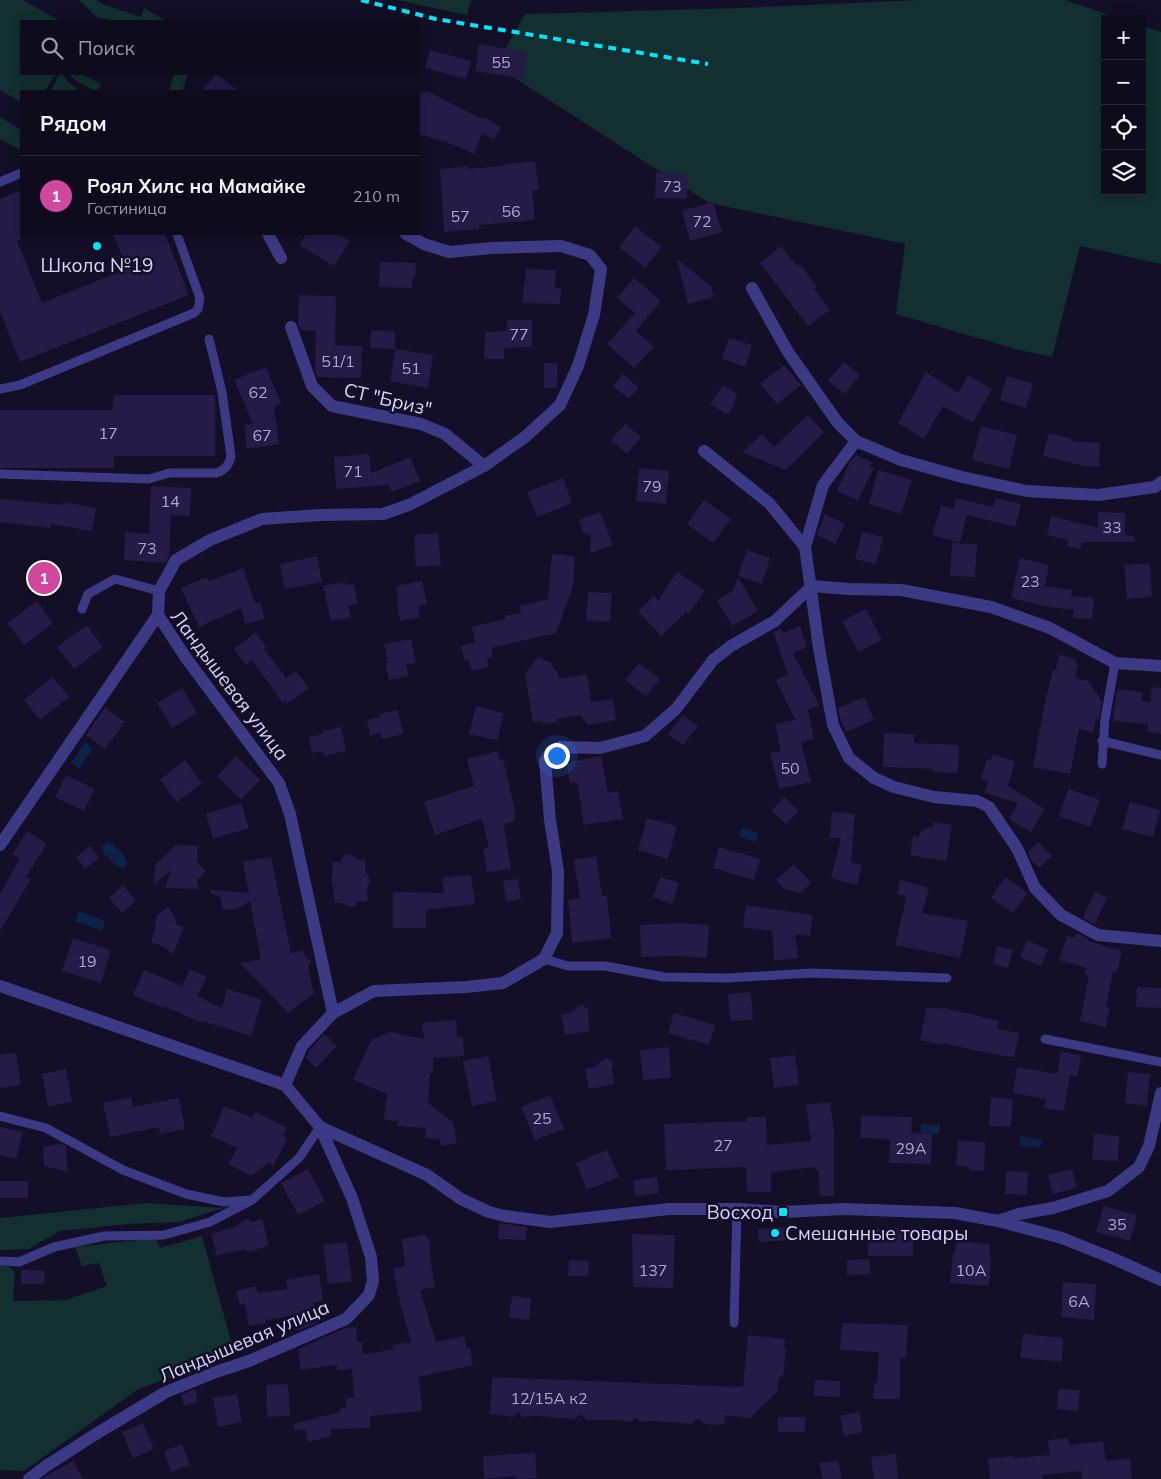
<!DOCTYPE html>
<html lang="ru">
<head>
<meta charset="utf-8">
<style>
	:root { --surface:#0e0b1c; --page:#171425; --text:#f1f3f6; --muted:#9b9ba3; --line:#2e2b3b; --accent:#ea580c }
	body { margin:0; font-family:Mulish,sans-serif; background:var(--page); color:var(--text) }
	.controls { position:absolute; right:15px; top:15px; display:grid; overflow:hidden; border-radius:0px; box-shadow:0 2px 12px #0003 }
	.controls button { width:45px; height:45px; display:grid; place-items:center; padding:0; border:0; border-bottom:1px solid var(--line); background:var(--surface); color:var(--text); font:25px sans-serif }
	.you { position:absolute; left:556px; top:755px; width:18px; height:18px; margin:-12px; border:4px solid #fff; border-radius:50%; background:#1a73e8; box-shadow:0 0 0 8px #1a73e833 }
	.badge { display:grid; place-items:center; width:32px; height:32px; border-radius:50%; background:var(--accent); color:#fff; font-size:16px; font-weight:700 }
	.pin { position:absolute; translate:-50% -50%; border:2px solid #fff; box-shadow:0 1px 5px #0006 }
	.list { margin:0; padding:0; list-style:none }
	h2 { display:flex; justify-content:space-between; align-items:center; height:65px; margin:0; padding:0 20px; font-size:21px }
	h2 small { font-size:16px; font-weight:400; color:var(--muted) }
	.list li { display:grid; grid-template-columns:32px 1fr auto; gap:15px; align-items:center; box-sizing:border-box; height:80px; padding:0 20px; border-top:1px solid var(--line) }
	.list b { display:block; font-size:19px; white-space:nowrap }
	.list p { margin:0; font-size:16px; white-space:nowrap; color:var(--muted) }
	.list em { font-size:16px; font-style:normal; color:var(--muted) }
	.icon { flex:none; width:28px; height:28px; fill:none; stroke:currentColor; stroke-width:2; stroke-linecap:round; stroke-linejoin:round }
	.map { position:relative; flex:none; width:1161px; height:1479px; overflow:hidden }
	.search { position:absolute; background:var(--surface); box-shadow:0 2px 12px #0003; left:20px; top:20px; width:400px; height:55px; display:flex; align-items:center; gap:12px; box-sizing:border-box; padding:0 18px; border-radius:0px; color:var(--muted); font-size:19px }
	.panel { position:absolute; background:var(--surface); box-shadow:0 2px 12px #0003; left:20px; top:90px; width:400px; height:145px; border-radius:0px }
	.map>svg:first-child { display:block }
</style>
</head>
<body>
<div class="map">
<svg width="1161" height="1479" viewBox="0 0 1161 1479">
	<rect width="100%" height="100%" fill="#130f26"/>
	<g fill="#12302f">
		<polygon points="0,0 23,0 60,21 21,21 21,74 55,74 45,91 21,91 21,102 0,90"/>
		<polygon points="79,0 97,0 102,4 141,17 144,8 166,21 114,21 97,17"/>
		<polygon points="397,0 471,0 467,15"/>
		<polygon points="919,0 1065,0 1121,19 1105,19 1105,191 1142,191 1142,26 1161,32 1161,264 1080,246 1052,357 1015,349 896,314 905,244 709,203 496,66 525,14 740,8"/>
		<polygon points="59,74 64,74 67,81 80,91 51,91"/>
		<polygon points="69,74 82,74 101,84 97,91 95,91 76,81"/>
		<polygon points="174,74 188,74 182,91 169,91"/>
		<polygon points="0,117 21,130 21,150 0,139"/>
		<polygon points="146,1203 223,1208 179,1222 128,1224 60,1231 28,1249 0,1250 0,1218"/>
		<polygon points="202,1236 234,1352 137,1390 24,1471 0,1470 0,1266 8,1266 15,1272 13,1301 65,1300 107,1286 99,1263 82,1266 75,1247 156,1238 160,1248"/>
	</g>
	<g fill="#0c2248">
		<polygon points="85,742 93,748 79,769 71,763"/>
		<polygon points="742,828 758,833 756,842 739,837"/>
		<path d="M 107,842 C 116,845 126,854 127,864 L 125,867 L 118,867 L 104,854 L 102,847 Z"/>
		<polygon points="79,911 105,921 102,931 75,921"/>
		<polygon points="921,1124 940,1125 939,1134 921,1133"/>
		<polygon points="1020,1136 1042,1140 1040,1148 1019,1145"/>
	</g>
	<g fill="#241b47">
		<polygon points="479,44 527,52 523,79 475,71"/>
		<polygon points="430,50 471,61 466,79 425,68"/>
		<polygon points="216,74 239,91 202,91"/>
		<polygon points="423,92 429,92 480,118 488,119 501,128 494,139 482,134 474,154 449,143 419,134 419,95"/>
		<polygon points="535,161 539,190 532,191 535,220 479,225 479,229 444,232 440,169 468,166 467,169 505,166 505,164"/>
		<polygon points="656,172 688,174 687,199 655,198"/>
		<polygon points="21,190 21,239 17,241 42,303 127,269 113,234 165,234 189,295 20,362 0,312 0,199"/>
		<polygon points="713,202 722,232 690,241 682,211"/>
		<polygon points="635,226 661,247 645,268 619,247"/>
		<polygon points="306,234 338,234 350,241 334,266 299,245"/>
		<polygon points="781,246 797,266 800,264 817,287 814,289 830,310 808,326 760,263"/>
		<polygon points="677,259 711,286 714,297 688,304"/>
		<polygon points="380,262 416,263 415,278 412,278 412,288 379,287"/>
		<polygon points="526,269 556,270 555,288 561,288 560,304 522,303"/>
		<polygon points="634,278 661,301 636,331 654,347 634,368 607,344 635,313 617,298"/>
		<polygon points="299,295 336,296 335,345 362,346 361,378 317,377 315,370 316,331 301,330 298,323"/>
		<polygon points="507,320 532,320 532,347 504,348 504,359 484,359 485,332 507,331"/>
		<polygon points="371,330 395,331 395,349 370,348"/>
		<polygon points="729,338 752,345 745,367 722,359"/>
		<polygon points="395,349 433,355 428,388 390,381"/>
		<polygon points="844,362 860,375 845,394 828,381"/>
		<polygon points="544,363 558,363 557,388 544,388"/>
		<polygon points="784,365 801,385 777,404 760,384"/>
		<polygon points="266,367 281,403 274,407 279,444 247,449 244,425 253,424 234,380"/>
		<polygon points="926,372 958,393 968,375 992,389 973,423 943,406 924,439 898,423"/>
		<polygon points="623,374 639,388 629,399 613,386"/>
		<polygon points="1007,376 1033,384 1026,408 1000,400"/>
		<polygon points="723,385 737,394 732,408 727,415 710,404"/>
		<polygon points="114,395 215,395 215,456 114,456 114,468 0,468 0,410 112,410"/>
		<polygon points="808,415 824,432 786,470 742,452 762,434 774,447"/>
		<polygon points="625,424 641,437 627,454 611,440"/>
		<polygon points="981,426 1017,435 1009,469 972,460"/>
		<polygon points="1049,433 1071,438 1070,441 1100,443 1099,467 1080,465 1043,456"/>
		<polygon points="369,454 371,473 410,457 420,481 392,492 389,485 336,489 334,457"/>
		<polygon points="856,455 872,462 870,467 874,468 858,500 837,491 849,464"/>
		<polygon points="639,468 669,471 666,504 636,501"/>
		<polygon points="878,470 912,480 901,514 869,504"/>
		<polygon points="563,478 572,503 537,517 527,492"/>
		<polygon points="151,486 191,488 190,516 171,515 169,556 165,563 124,560 125,532 149,534"/>
		<polygon points="956,498 993,507 996,498 1021,504 1015,527 967,515 960,543 932,535 941,505 954,509"/>
		<polygon points="0,499 63,505 63,502 96,508 92,531 51,524 50,528 0,522"/>
		<polygon points="704,500 731,519 713,543 687,524"/>
		<polygon points="600,512 613,545 590,553 591,535 583,533 579,520"/>
		<polygon points="1098,512 1125,513 1125,534 1135,537 1135,542 1082,542 1080,549 1067,546 1068,540 1047,535 1051,516 1098,528"/>
		<polygon points="825,514 845,524 835,544 817,535"/>
		<polygon points="862,532 883,537 876,564 855,559"/>
		<polygon points="438,533 441,565 416,567 414,535"/>
		<polygon points="952,543 977,544 975,577 950,576"/>
		<polygon points="747,550 770,558 762,584 738,576"/>
		<polygon points="552,554 575,556 573,586 556,633 491,648 493,657 487,658 489,667 472,671 469,660 465,661 461,646 475,642 472,627 505,619 505,616 521,613 520,606 548,599"/>
		<polygon points="317,556 322,582 285,589 280,564"/>
		<polygon points="1020,558 1049,565 1045,586 1072,590 1071,596 1094,598 1092,619 1073,618 1074,610 1049,607 1011,598"/>
		<polygon points="1150,563 1152,597 1127,599 1124,565"/>
		<polygon points="243,568 255,603 260,602 265,619 245,624 241,608 199,627 181,588 207,577 209,581"/>
		<polygon points="677,572 705,590 689,614 686,612 661,636 638,611 654,596 658,601"/>
		<polygon points="738,577 758,611 732,626 717,600 733,591"/>
		<polygon points="422,581 427,604 418,606 420,617 400,621 397,605 399,604 396,586"/>
		<polygon points="345,582 346,585 354,584 358,604 348,606 351,617 331,621 323,586"/>
		<polygon points="588,592 612,593 610,622 586,621"/>
		<polygon points="37,601 53,623 24,645 7,623"/>
		<polygon points="866,609 882,640 858,652 842,621"/>
		<polygon points="87,625 103,647 74,669 57,647"/>
		<polygon points="800,626 807,647 793,653 819,705 808,710 814,739 801,742 811,782 779,789 770,753 781,751 775,724 795,720 776,680 788,674 773,632 781,629 783,633"/>
		<polygon points="256,632 266,647 264,649 286,678 296,671 309,688 287,704 284,700 282,702 252,660 246,665 234,649"/>
		<polygon points="411,639 416,663 406,664 409,676 389,680 385,663 388,663 384,644"/>
		<polygon points="1059,655 1074,658 1078,665 1075,678 1089,681 1102,702 1099,719 1096,719 1093,733 1079,729 1070,774 1033,767 1044,706 1053,669 1056,670"/>
		<polygon points="538,657 552,663 554,670 557,670 559,679 587,674 591,702 613,699 616,720 588,725 580,715 557,719 557,722 543,724 543,721 533,722 525,674"/>
		<polygon points="639,663 660,679 646,696 625,680"/>
		<polygon points="53,677 69,697 40,720 24,700"/>
		<polygon points="1152,687 1161,688 1161,734 1147,732 1148,724 1113,721 1117,689 1143,692 1141,701 1150,702"/>
		<polygon points="182,688 197,713 172,728 157,703"/>
		<polygon points="864,697 874,720 846,732 841,721 838,708"/>
		<polygon points="476,706 504,713 497,740 469,734"/>
		<polygon points="105,707 125,722 105,749 86,735"/>
		<polygon points="398,710 403,734 382,739 380,733 370,736 367,720 380,717 379,714"/>
		<polygon points="683,715 698,726 683,745 668,734"/>
		<polygon points="341,727 346,751 324,756 323,751 312,753 309,737 323,734 322,731"/>
		<polygon points="884,733 914,734 914,743 959,745 958,773 934,772 934,769 883,767"/>
		<polygon points="498,751 500,760 503,759 516,815 514,815 515,821 504,824 511,869 487,872 483,849 489,848 482,819 435,835 424,802 474,786 467,759"/>
		<polygon points="993,754 1015,761 1008,786 1045,809 1031,832 1009,819 1018,803 984,793 988,781 981,779 987,759 991,760"/>
		<polygon points="236,756 260,780 241,800 217,776"/>
		<polygon points="601,756 608,793 618,791 623,819 584,825 577,782 570,783 566,763"/>
		<polygon points="185,760 202,783 177,802 160,780"/>
		<polygon points="66,775 95,789 84,811 55,797"/>
		<polygon points="1068,789 1100,800 1090,827 1059,816"/>
		<polygon points="784,797 799,811 786,824 771,811"/>
		<polygon points="1130,802 1160,810 1153,837 1122,829"/>
		<polygon points="241,803 249,828 213,839 206,814"/>
		<polygon points="832,812 855,814 851,862 862,865 857,885 831,878 841,838 830,838"/>
		<polygon points="647,818 677,826 668,859 638,850"/>
		<polygon points="934,822 952,825 946,861 910,855 913,836 918,837 922,830 933,826"/>
		<polygon points="27,831 47,844 26,877 31,879 0,931 0,893 20,859 13,854"/>
		<polygon points="1038,842 1052,856 1039,868 1031,860 1028,852"/>
		<polygon points="176,845 198,846 197,862 206,871 197,880 198,889 165,888 171,870 154,885 155,865"/>
		<polygon points="90,846 99,858 85,869 76,857"/>
		<polygon points="719,847 760,859 754,880 713,868"/>
		<polygon points="349,854 359,860 365,859 366,872 370,880 367,888 368,901 357,902 355,906 351,907 342,903 335,903 331,875 333,875 332,862 340,862 344,855"/>
		<polygon points="596,856 602,896 607,896 611,938 572,943 568,900 580,898 574,860"/>
		<polygon points="271,857 291,953 303,950 305,957 311,961 308,967 314,993 288,1013 240,963 261,959 250,901 237,909 223,910 220,897 210,893 210,890 249,893 243,862"/>
		<polygon points="794,864 811,883 800,893 784,889 776,880"/>
		<polygon points="471,875 475,904 426,910 426,928 393,928 393,892 444,893 442,878"/>
		<polygon points="660,877 679,883 672,904 653,897"/>
		<polygon points="1005,877 1028,893 1013,913 991,898"/>
		<polygon points="518,879 521,899 506,902 503,881"/>
		<polygon points="900,880 929,888 922,913 968,921 960,958 895,945 906,900 905,900 906,896 897,894"/>
		<polygon points="123,885 136,901 122,913 109,898"/>
		<polygon points="1095,892 1107,898 1095,924 1083,918"/>
		<polygon points="746,905 813,915 810,936 795,934 798,958 774,961 772,931 743,927"/>
		<polygon points="168,907 175,918 176,924 184,927 173,955 165,947 151,942 156,926 155,922 157,915"/>
		<polygon points="681,923 709,925 707,958 676,956 641,957 640,925"/>
		<polygon points="1077,933 1089,939 1088,941 1122,951 1117,973 1113,972 1106,1006 1110,1007 1106,1027 1080,1021 1089,976 1084,974 1086,968 1059,960 1067,936 1074,938"/>
		<polygon points="73,938 111,950 101,983 62,971"/>
		<polygon points="1027,941 1048,949 1041,966 1020,957"/>
		<polygon points="997,946 1013,950 1008,968 993,964"/>
		<polygon points="190,969 207,977 197,996 222,1008 227,989 262,1000 251,1036 202,1021 201,1023 164,1006 163,1008 133,995 144,970 182,986"/>
		<polygon points="1137,987 1161,988 1161,1008 1136,1007"/>
		<polygon points="751,992 753,1020 730,1021 728,994"/>
		<polygon points="583,1005 589,1010 588,1017 590,1031 565,1035 561,1015 571,1013 578,1006"/>
		<polygon points="927,1007 940,1009 941,1007 999,1021 997,1029 1019,1033 1014,1057 991,1054 944,1043 943,1045 920,1040"/>
		<polygon points="674,1013 715,1025 709,1045 668,1033"/>
		<polygon points="456,1020 457,1037 463,1037 464,1056 433,1058 433,1073 430,1073 428,1103 453,1122 457,1143 441,1146 440,1139 425,1138 426,1128 397,1126 398,1121 384,1120 387,1094 353,1080 371,1040 391,1032 424,1039 422,1023"/>
		<polygon points="324,1034 337,1046 316,1068 306,1058 309,1051"/>
		<polygon points="669,1047 671,1078 643,1080 640,1050"/>
		<polygon points="1061,1052 1081,1055 1078,1076 1070,1075 1064,1111 1044,1108 1046,1099 1013,1093 1017,1067 1057,1074"/>
		<polygon points="16,1053 21,1085 0,1088 0,1055"/>
		<polygon points="795,1055 799,1085 774,1088 770,1058"/>
		<polygon points="488,1056 497,1101 472,1106 463,1061"/>
		<polygon points="607,1058 613,1063 612,1071 615,1084 589,1089 585,1069 597,1066 600,1061"/>
		<polygon points="66,1069 72,1102 48,1106 42,1074"/>
		<polygon points="1128,1072 1150,1074 1147,1106 1125,1103"/>
		<polygon points="550,1095 564,1129 535,1140 521,1107"/>
		<polygon points="131,1097 133,1107 179,1098 185,1129 160,1134 159,1127 110,1137 103,1103"/>
		<polygon points="991,1097 1013,1099 1011,1127 989,1126"/>
		<polygon points="830,1102 834,1131 834,1196 820,1196 818,1170 816,1170 816,1167 771,1172 771,1192 747,1192 746,1167 666,1170 664,1124 747,1121 747,1117 766,1117 767,1145 811,1141 806,1105"/>
		<polygon points="224,1106 252,1118 255,1112 287,1128 283,1136 287,1139 273,1167 270,1162 251,1176 228,1164 237,1148 211,1136"/>
		<polygon points="861,1116 912,1117 911,1133 932,1134 931,1164 889,1163 890,1139 860,1138"/>
		<polygon points="0,1127 23,1132 16,1159 0,1155"/>
		<polygon points="1094,1134 1119,1136 1118,1161 1092,1160"/>
		<polygon points="958,1141 985,1142 984,1171 970,1170 970,1167 956,1166"/>
		<polygon points="62,1144 66,1146 68,1172 44,1166 43,1146"/>
		<polygon points="607,1150 619,1177 587,1190 576,1163"/>
		<polygon points="308,1169 325,1201 298,1215 281,1183"/>
		<polygon points="1072,1169 1077,1188 1053,1194 1048,1175"/>
		<polygon points="1006,1171 1028,1172 1027,1195 1005,1194"/>
		<polygon points="657,1177 659,1193 635,1196 633,1180"/>
		<rect x="0" y="1181" width="28" height="17"/>
		<polygon points="1104,1206 1137,1215 1130,1241 1096,1232"/>
		<polygon points="248,1219 252,1222 262,1219 269,1246 246,1252 245,1249 217,1256 211,1234 238,1226 243,1221"/>
		<polygon points="499,1223 527,1227 526,1240 498,1239"/>
		<polygon points="790,1227 790,1240 759,1242 758,1229"/>
		<polygon points="867,1228 913,1228 913,1256 868,1256"/>
		<polygon points="426,1234 426,1238 429,1238 431,1251 429,1252 435,1287 420,1290 436,1342 464,1336 467,1349 470,1348 473,1365 419,1377 422,1411 371,1416 370,1417 370,1428 330,1429 332,1436 308,1442 305,1429 294,1430 294,1424 340,1412 340,1408 346,1408 346,1398 354,1398 352,1369 337,1370 337,1365 301,1370 298,1349 345,1328 356,1327 357,1342 362,1342 363,1354 393,1350 392,1345 411,1342 401,1307 393,1268 405,1266 402,1239"/>
		<polygon points="632,1234 675,1235 673,1288 633,1287"/>
		<polygon points="956,1241 990,1244 989,1256 991,1256 989,1286 950,1283 953,1253 955,1254"/>
		<polygon points="347,1242 352,1281 328,1284 323,1245"/>
		<polygon points="870,1259 870,1274 847,1275 847,1260"/>
		<polygon points="569,1260 589,1261 588,1276 568,1276"/>
		<polygon points="21,1270 45,1271 44,1284 21,1284"/>
		<polygon points="319,1274 323,1301 313,1303 321,1321 298,1331 291,1316 266,1320 266,1323 249,1326 245,1303 240,1305 236,1291 256,1286 258,1293 288,1289 286,1280"/>
		<polygon points="1063,1282 1096,1284 1094,1320 1061,1317"/>
		<polygon points="512,1296 531,1298 529,1320 509,1318"/>
		<polygon points="842,1323 908,1325 906,1358 900,1358 900,1399 873,1399 874,1383 877,1383 879,1352 840,1350"/>
		<polygon points="1023,1334 1063,1338 1062,1362 1020,1358"/>
		<polygon points="748,1335 785,1339 784,1348 786,1348 783,1377 779,1377 777,1392 750,1418 725,1415 724,1424 714,1425 704,1424 698,1419 692,1424 653,1421 640,1422 636,1417 630,1422 618,1420 587,1420 581,1414 575,1419 536,1416 523,1417 518,1412 513,1417 490,1414 492,1377 743,1387"/>
		<polygon points="815,1380 840,1381 840,1397 814,1396"/>
		<polygon points="288,1384 290,1416 267,1417 266,1385"/>
		<polygon points="195,1389 198,1402 184,1406 181,1395"/>
		<polygon points="1058,1389 1080,1390 1078,1411 1057,1409"/>
		<polygon points="237,1394 242,1422 218,1427 213,1398"/>
		<polygon points="859,1412 863,1432 844,1436 840,1416"/>
		<rect x="778" y="1417" width="27" height="15"/>
		<polygon points="143,1423 154,1449 133,1458 122,1432"/>
		<polygon points="1068,1438 1069,1445 1103,1441 1106,1461 1130,1458 1132,1479 1082,1479 1081,1471 1042,1475 1043,1479 990,1479 988,1458 1014,1456 1014,1458 1050,1455 1048,1440"/>
		<polygon points="182,1444 190,1465 171,1472 164,1451"/>
		<polygon points="535,1453 537,1478 516,1479 516,1476 484,1479 483,1456"/>
		<polygon points="896,1454 898,1479 874,1479 871,1457"/>
		<polygon points="73,1461 83,1479 42,1479 49,1474"/>
		<polygon points="838,1461 842,1479 823,1479 819,1463"/>
	</g>
	<g fill="none" stroke-linecap="round" stroke-linejoin="round">
		<g stroke="#3d3a85" stroke-width="9">
			<polyline points="0,182 21,173"/>
			<polyline points="0,389 20,385 194,313 198,309 200,298 177,234"/>
			<path d="M 0,474 L 149,479 L 169,473 L 217,473 C 226,469 229,465 231,456 L 222,392 L 209,339"/>
			<polyline points="82,609 88,594 115,579 159,591"/>
			<polyline points="1102,741 1161,755"/>
			<polyline points="1102,764 1105,719 1115,663"/>
			<polyline points="544,959 568,966 605,966 664,977 727,978 811,973 947,978"/>
			<polyline points="1045,1039 1161,1062"/>
			<polyline points="0,1116 46,1128 123,1170 186,1194 224,1202 249,1200"/>
			<polyline points="0,1261 19,1262 54,1247 104,1236 164,1235 210,1222 252,1200 299,1158 320,1127"/>
			<polyline points="734,1323 737,1209"/>
		</g>
		<g stroke="#3d3a85" stroke-width="12">
			<polyline points="268,234 281,258"/>
			<polyline points="752,288 788,352 838,423 856,441 901,460 962,477 1027,491 1098,495 1155,487 1161,482"/>
			<polyline points="291,327 312,386 332,406 421,424 445,434 484,466"/>
			<polyline points="704,451 769,503 805,547 819,648 833,725 849,758 874,778 894,787 934,797 977,801 989,807 1017,848 1035,888 1061,915 1098,935 1161,941"/>
			<polyline points="805,547 823,485 856,441"/>
			<polyline points="158,615 159,591 176,560 210,540 262,519 320,515 383,514 409,505 484,466 525,437 560,405 578,366 594,315 601,269 590,255 561,246 492,248 449,252 424,244 406,234"/>
			<polyline points="158,615 186,658 279,783 290,814 333,1013"/>
			<polyline points="0,845 158,615"/>
			<polyline points="285,1085 302,1046 333,1013 374,991 466,987 503,983 544,959 557,933 558,871 550,820 545,761 551,752 559,747 600,748 645,736 676,709 713,660 731,646 775,621 812,586 848,589 901,590 991,607 1050,628 1115,663 1161,666"/>
			<polyline points="998,1221 1019,1214 1053,1208 1108,1191 1139,1167 1149,1146 1161,1093"/>
			<polyline points="29,1479 46,1466 99,1432 166,1392 216,1372 249,1361 346,1319 369,1295 373,1281 371,1257 352,1198 320,1127"/>
		</g>
		<polyline stroke="#3d3a85" stroke-width="12" points="0,986 285,1085 320,1127 427,1175 461,1199 489,1212 505,1216 550,1222 669,1209 737,1209 783,1212 844,1209 955,1213 998,1221 1062,1238 1112,1258 1161,1280"/>
		<polyline stroke="#00e5ff" stroke-width="4" stroke-dasharray="8 6" stroke-linecap="butt" points="361,0 436,19 708,64"/>
	</g>
	<g fill="#00e5ff" stroke="#130f26" stroke-width="2">
		<circle cx="97" cy="246" r="5"/>
		<rect x="778" y="1207" width="10" height="10" rx="2.5"/>
		<circle cx="775" cy="1233" r="5"/>
	</g>
	<g text-anchor="middle" stroke-width="5" stroke-linejoin="round" paint-order="stroke">
		<g font-size="16" fill="#aca6d1">
			<text x="501" y="68">55</text>
			<text x="672" y="192">73</text>
			<text x="511" y="217">56</text>
			<text x="460" y="222">57</text>
			<text x="702" y="227">72</text>
			<text x="519" y="340">77</text>
			<text x="338" y="367">51/1</text>
			<text x="411" y="374">51</text>
			<text x="258" y="398">62</text>
			<text x="108" y="439">17</text>
			<text x="262" y="441">67</text>
			<text x="353" y="477">71</text>
			<text x="652" y="492">79</text>
			<text x="170" y="507">14</text>
			<text x="1112" y="533">33</text>
			<text x="147" y="554">73</text>
			<text x="1030" y="587">23</text>
			<text x="790" y="774">50</text>
			<text x="87" y="967">19</text>
			<text x="542" y="1124">25</text>
			<text x="723" y="1151">27</text>
			<text x="911" y="1154">29А</text>
			<text x="1117" y="1230">35</text>
			<text x="653" y="1276">137</text>
			<text x="971" y="1276">10А</text>
			<text x="1079" y="1307">6А</text>
			<text x="549" y="1404">12/15А к2</text>
		</g>
		<g font-size="19" fill="#d9d4ff" stroke="#130f26">
			<text x="97" y="272">Школа №19</text>
			<text x="773" y="1219" text-anchor="end">Восход</text>
			<text x="785" y="1240" text-anchor="start">Смешанные товары</text>
		</g>
		<g font-size="19" fill="#d9d4ff" stroke="#130f26">
			<text transform="translate(388 399) rotate(13)" y="7">СТ "Бриз"</text>
			<text transform="translate(230 685) rotate(53)" y="7">Ландышевая улица</text>
			<text transform="translate(244 1341) rotate(-23)" y="7">Ландышевая улица</text>
		</g>
	</g>
</svg>
<div class="controls">
<button>+</button>
<button>−</button>
<button><svg class="icon" aria-label="locate" viewBox="0 0 24 24"><circle cx="12" cy="12" r="6"/><path d="M12 2v4M12 18v4M2 12h4M18 12h4"/></svg></button>
<button><svg class="icon" aria-label="layers" viewBox="0 0 24 24"><path d="M12 4l9 5-9 5-9-5zM3 14l9 5 9-5"/></svg></button>
</div>
<div class="you"></div>
<div class="pin badge" style="left:44px;top:578px;background:#d1479c">1</div>
<div class="search"><svg class="icon" aria-label="search" viewBox="0 0 24 24"><circle cx="10" cy="10" r="6"/><path d="M15 15l6 6"/></svg>Поиск</div>
<section class="panel">
<h2>Рядом<small></small></h2>
<ul class="list">
<li><span class="badge" style="background:#d1479c">1</span><div><b>Роял Хилс на Мамайке</b><p>Гостиница</p></div><em>210 m</em></li>
</ul>
</section>
</div>
</body>
</html>
